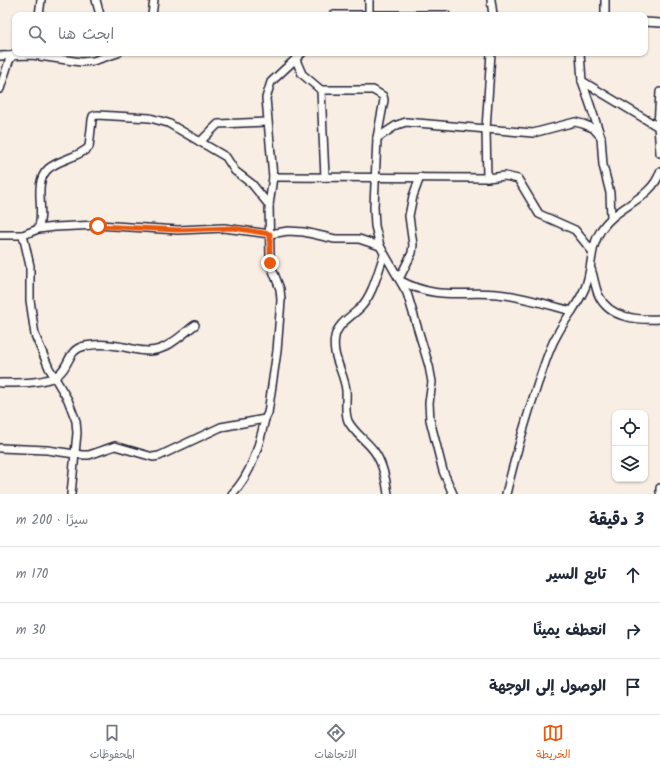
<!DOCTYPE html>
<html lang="ar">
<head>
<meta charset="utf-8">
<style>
	:root { --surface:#fff; --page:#f2f2f3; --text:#1f2937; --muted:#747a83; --line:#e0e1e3; --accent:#ea580c }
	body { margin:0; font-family:Kalam,"Playpen Sans Arabic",sans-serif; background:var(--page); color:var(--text); direction:rtl }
	.controls { position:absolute; right:12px; bottom:12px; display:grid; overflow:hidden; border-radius:8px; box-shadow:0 1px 3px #0004 }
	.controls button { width:36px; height:36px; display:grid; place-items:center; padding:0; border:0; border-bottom:1px solid var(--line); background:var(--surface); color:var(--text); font:20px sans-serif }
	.stop { position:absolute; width:12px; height:12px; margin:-9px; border:3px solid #ea580c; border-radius:50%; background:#fff }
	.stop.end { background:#ea580c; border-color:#fff; box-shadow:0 1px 4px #0008 }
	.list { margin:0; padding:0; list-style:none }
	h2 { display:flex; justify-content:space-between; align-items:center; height:52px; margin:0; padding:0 16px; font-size:17px }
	h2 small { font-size:13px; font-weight:400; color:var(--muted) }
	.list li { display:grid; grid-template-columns:26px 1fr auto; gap:12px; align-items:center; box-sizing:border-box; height:56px; padding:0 16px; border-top:1px solid var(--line) }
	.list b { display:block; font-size:15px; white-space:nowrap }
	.list em { font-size:13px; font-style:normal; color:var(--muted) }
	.icon { flex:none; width:22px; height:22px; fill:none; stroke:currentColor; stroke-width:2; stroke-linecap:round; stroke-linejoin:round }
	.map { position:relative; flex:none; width:660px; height:494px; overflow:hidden; direction:ltr }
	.search { position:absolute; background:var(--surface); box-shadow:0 1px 3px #0004; left:12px; right:12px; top:12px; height:44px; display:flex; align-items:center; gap:10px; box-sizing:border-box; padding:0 14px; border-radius:8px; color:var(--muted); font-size:15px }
	.sheet { height:220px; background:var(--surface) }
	nav { display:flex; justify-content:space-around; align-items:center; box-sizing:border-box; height:56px; border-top:1px solid var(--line); background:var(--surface); font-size:11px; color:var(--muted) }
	nav a { display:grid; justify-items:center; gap:2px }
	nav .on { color:var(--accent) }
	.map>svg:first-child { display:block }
</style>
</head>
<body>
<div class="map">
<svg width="660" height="494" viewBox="0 0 660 494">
	<rect width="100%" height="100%" fill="#f8eee3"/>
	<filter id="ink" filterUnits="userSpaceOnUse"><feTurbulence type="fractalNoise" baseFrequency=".025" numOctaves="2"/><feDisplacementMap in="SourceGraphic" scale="8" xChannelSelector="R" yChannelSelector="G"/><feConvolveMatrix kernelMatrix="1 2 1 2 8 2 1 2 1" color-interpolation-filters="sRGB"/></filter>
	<g filter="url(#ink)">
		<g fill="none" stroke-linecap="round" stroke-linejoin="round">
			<g stroke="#22223b" stroke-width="10">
				<g id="minor">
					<polyline points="96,0 100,15"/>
					<polyline points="491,0 493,15"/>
					<polyline points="39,15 41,0"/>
					<polyline points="152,15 154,0"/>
					<polyline points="333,15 446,15"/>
					<polyline points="369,15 369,0"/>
					<polyline points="605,15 605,0"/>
					<polyline points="645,22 660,23"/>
					<polyline points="580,53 582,81 601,137 603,165 610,193 611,217"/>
					<polyline points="0,56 32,55 81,62 93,61 118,53"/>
					<polyline points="296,60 302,74 321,90 373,90 383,96 384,100 377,138 374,207 375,226 380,246 407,293 429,366 432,382 429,403 430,420 443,471 453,494"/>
					<polyline points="582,81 660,128"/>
					<polyline points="0,89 9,61 15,53"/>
					<polyline points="321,90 325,177"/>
					<polyline points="660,92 658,126 660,153"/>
					<polyline points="377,138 397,125 406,122 533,133 575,122 583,124 593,128 601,137"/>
					<polyline points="200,142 218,124 267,122"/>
					<polyline points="273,177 487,178 505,176 518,179 539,214 575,230 592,251"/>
					<polyline points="487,178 486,129 491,53"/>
					<path d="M 38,229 C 46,210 32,184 48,169 C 59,159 78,158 89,147 L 92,120 L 93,116 L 97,115 L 150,118 L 168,123 L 226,157 L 235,171 L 252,184 L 269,205"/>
					<polyline points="0,235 23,235 38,229 55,227 98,225 178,230 224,228 270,234 288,231 304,232 335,239 359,239 380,246"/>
					<polyline points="23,235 30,266 30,300 35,335 49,368 68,400 76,421 77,433 71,494"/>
					<path d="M 384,255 C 378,271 373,295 360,308 C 352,316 337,324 335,337 C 331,356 344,372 346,390 C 347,400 344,411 348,421 C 354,433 366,440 374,451 C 383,463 386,479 388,494"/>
					<path d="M 591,269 C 594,277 595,288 599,296 C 610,319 638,320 660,319"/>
					<polyline points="399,279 412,253 413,245 409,216 413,196 420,177"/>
					<path d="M 401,281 C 437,300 460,291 497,294 C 522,296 548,305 572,311"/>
					<path d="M 0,383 C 16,383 47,384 59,374 C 70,365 68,349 85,346 C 95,344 107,344 118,346 C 133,348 145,354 160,349 C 172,345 184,333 195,325"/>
					<polyline points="0,448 47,450 82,455 89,455 115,446 153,457 159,456 221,427 265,419 268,413 277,351 281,300 280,289 270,263 270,256 269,205 273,177 266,98 271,82 302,53"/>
					<polyline points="660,488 660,492"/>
					<path d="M 232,494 C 252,474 259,445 265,419"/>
					<path d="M 506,494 C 515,457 526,419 538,383 C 544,367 548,350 557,335 C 565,319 578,305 585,288 C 593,269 589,248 601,230 C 616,206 652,199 660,172"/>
				</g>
			</g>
			<use href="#minor" stroke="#fdfcf7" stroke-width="7"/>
		</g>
	</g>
	<g fill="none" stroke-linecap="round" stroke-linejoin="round" filter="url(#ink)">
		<polyline stroke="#ea580c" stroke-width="5" points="98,226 178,230 233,228 270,234 270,263"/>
	</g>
</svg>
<div class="controls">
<button><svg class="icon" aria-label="locate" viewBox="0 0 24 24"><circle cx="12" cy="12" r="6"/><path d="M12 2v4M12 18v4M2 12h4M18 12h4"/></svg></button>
<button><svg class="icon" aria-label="layers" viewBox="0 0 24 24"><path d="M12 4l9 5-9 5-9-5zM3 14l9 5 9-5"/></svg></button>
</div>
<div class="stop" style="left:98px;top:226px"></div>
<div class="stop end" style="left:270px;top:263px"></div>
<div class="search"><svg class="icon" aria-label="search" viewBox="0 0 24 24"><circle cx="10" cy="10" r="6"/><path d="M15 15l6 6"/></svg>ابحث هنا</div>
</div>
<section class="sheet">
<h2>3 دقيقة<small>سيرًا · 200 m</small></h2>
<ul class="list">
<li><svg class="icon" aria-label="ahead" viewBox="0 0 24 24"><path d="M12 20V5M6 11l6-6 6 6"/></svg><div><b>تابع السير</b></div><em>170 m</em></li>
<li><svg class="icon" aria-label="right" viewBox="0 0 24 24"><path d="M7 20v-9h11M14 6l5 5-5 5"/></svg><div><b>انعطف يمينًا</b></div><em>30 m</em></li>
<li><svg class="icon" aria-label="arrive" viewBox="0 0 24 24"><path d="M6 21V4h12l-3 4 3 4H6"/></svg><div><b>الوصول إلى الوجهة</b></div></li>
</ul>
</section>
<nav>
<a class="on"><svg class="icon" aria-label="map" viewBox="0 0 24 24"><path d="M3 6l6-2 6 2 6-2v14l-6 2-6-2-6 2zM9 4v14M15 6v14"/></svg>الخريطة</a>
<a><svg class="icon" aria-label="directions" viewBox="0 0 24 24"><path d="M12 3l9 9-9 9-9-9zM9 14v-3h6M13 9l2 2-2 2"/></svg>الاتجاهات</a>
<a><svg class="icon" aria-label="saved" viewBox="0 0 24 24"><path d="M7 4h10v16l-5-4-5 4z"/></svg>المحفوظات</a>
</nav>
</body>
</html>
